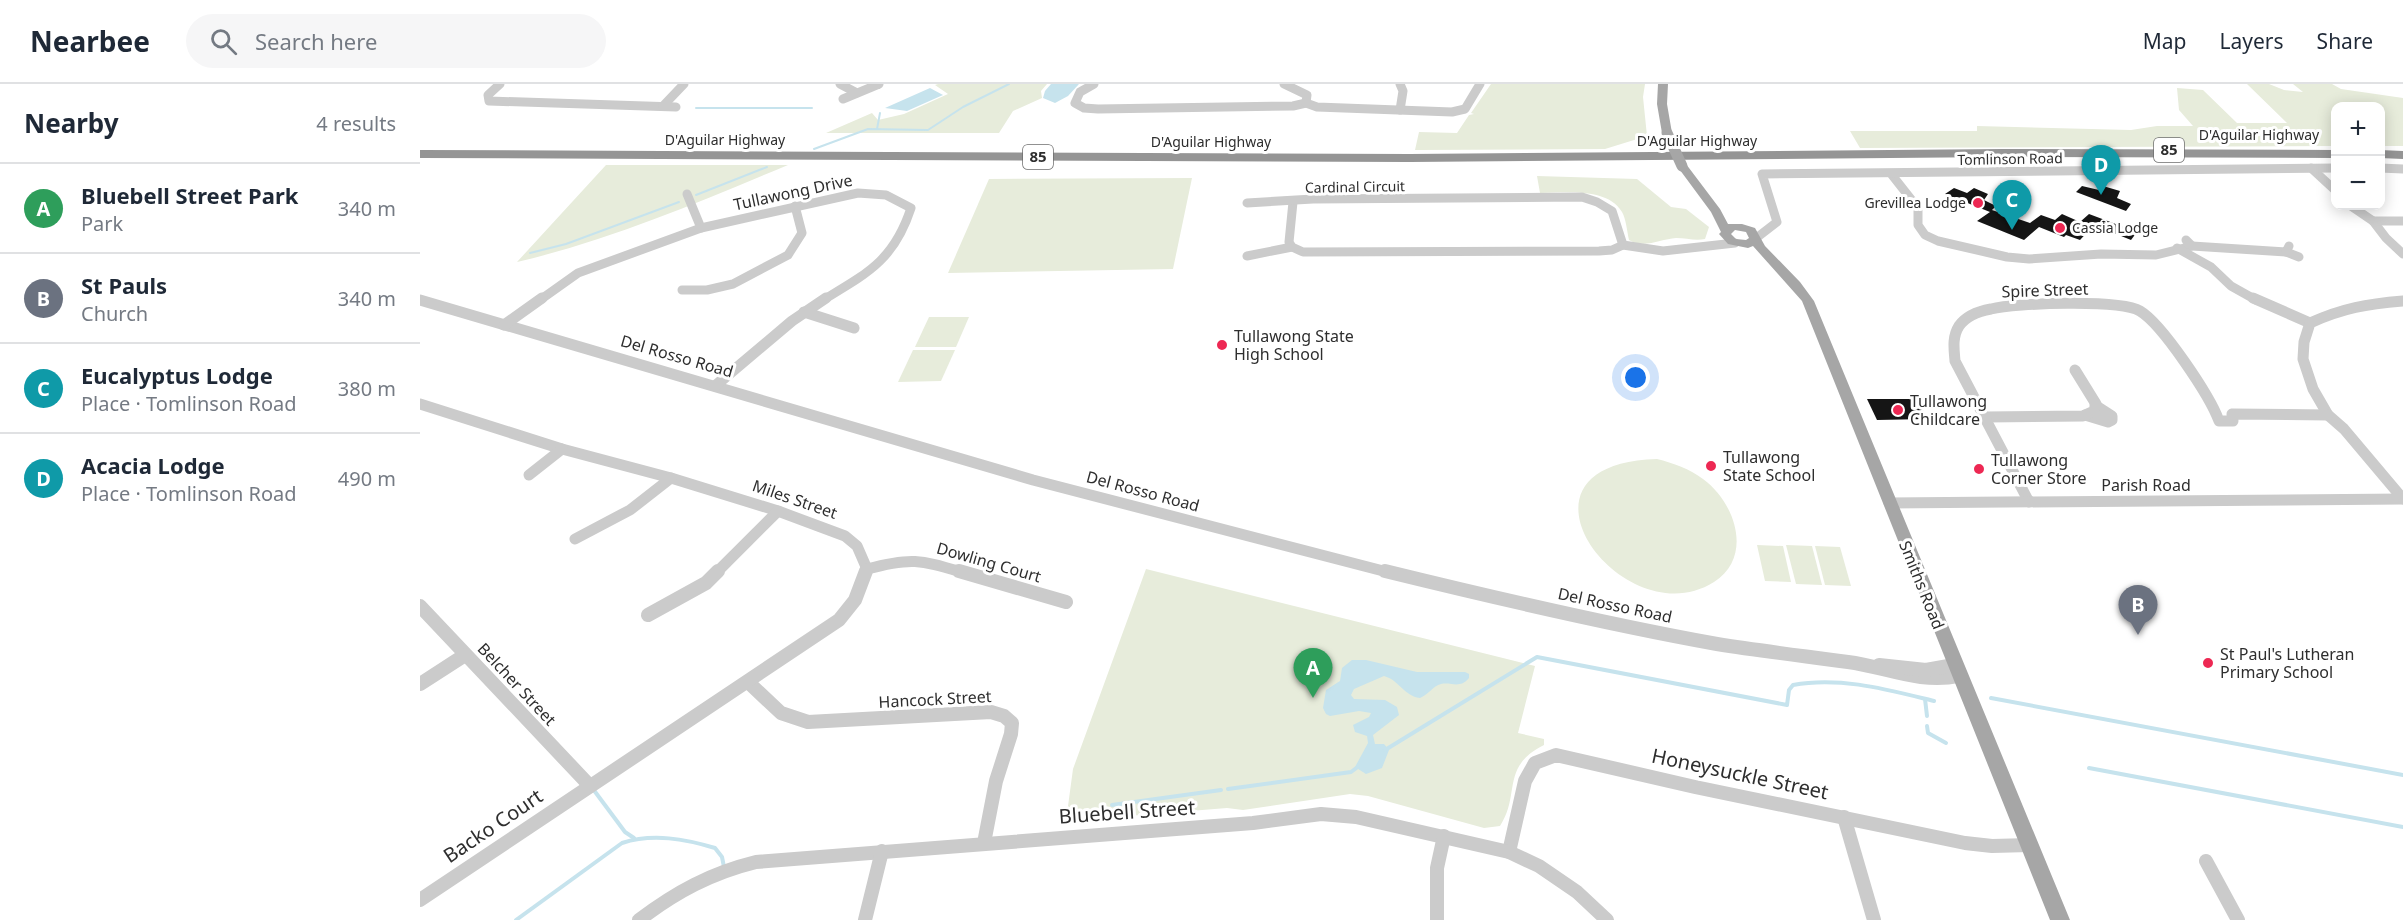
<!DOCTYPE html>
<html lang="en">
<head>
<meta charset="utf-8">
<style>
	:root { --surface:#fff; --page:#f6f6f7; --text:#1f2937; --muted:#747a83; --line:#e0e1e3; --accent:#b45309 }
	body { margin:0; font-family:"Noto Sans",sans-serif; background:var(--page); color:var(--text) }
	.controls { position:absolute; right:18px; top:18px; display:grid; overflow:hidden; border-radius:12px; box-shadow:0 3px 15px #0003 }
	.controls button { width:54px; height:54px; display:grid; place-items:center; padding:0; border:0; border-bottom:2px solid var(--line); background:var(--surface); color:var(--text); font:30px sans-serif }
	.you { position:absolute; left:1216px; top:294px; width:21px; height:21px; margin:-15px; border:4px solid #fff; border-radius:50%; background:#1a73e8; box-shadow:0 0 0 9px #1a73e833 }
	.badge { display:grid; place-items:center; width:39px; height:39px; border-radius:50%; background:var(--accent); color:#fff; font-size:20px; font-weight:700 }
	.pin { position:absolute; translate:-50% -50px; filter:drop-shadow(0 2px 3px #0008) }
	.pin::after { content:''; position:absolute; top:32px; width:21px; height:18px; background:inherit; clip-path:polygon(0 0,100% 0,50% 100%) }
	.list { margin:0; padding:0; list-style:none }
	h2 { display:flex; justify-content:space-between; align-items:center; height:78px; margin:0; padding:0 24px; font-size:26px }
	h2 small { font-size:20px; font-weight:400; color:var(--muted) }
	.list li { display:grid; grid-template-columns:39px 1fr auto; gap:18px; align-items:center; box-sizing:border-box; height:90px; padding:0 24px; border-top:2px solid var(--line) }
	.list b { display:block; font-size:22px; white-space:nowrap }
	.list p { margin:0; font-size:20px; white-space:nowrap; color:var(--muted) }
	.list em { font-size:20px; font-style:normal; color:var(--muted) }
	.icon { flex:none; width:33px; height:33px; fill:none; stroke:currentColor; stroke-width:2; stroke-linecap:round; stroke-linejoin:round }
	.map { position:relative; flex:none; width:1983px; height:836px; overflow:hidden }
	header { display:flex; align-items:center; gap:36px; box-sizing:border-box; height:84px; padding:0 30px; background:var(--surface); border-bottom:2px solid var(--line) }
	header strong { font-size:28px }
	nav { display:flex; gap:33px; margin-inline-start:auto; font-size:21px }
	.search { width:420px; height:54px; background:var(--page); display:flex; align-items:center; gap:15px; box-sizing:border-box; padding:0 21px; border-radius:33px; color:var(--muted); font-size:22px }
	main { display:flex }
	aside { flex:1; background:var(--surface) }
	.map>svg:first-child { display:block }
</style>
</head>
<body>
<header>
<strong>Nearbee</strong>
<div class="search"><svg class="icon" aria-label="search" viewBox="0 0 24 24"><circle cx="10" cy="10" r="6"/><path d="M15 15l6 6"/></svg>Search here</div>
<nav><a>Map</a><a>Layers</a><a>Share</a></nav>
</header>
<main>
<aside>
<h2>Nearby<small>4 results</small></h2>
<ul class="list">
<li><span class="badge" style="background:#2e9e5b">A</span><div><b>Bluebell Street Park</b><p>Park</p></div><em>340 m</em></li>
<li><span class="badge" style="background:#6b7280">B</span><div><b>St Pauls</b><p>Church</p></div><em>340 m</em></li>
<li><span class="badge" style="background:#0f9aa8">C</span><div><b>Eucalyptus Lodge</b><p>Place · Tomlinson Road</p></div><em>380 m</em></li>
<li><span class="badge" style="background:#0f9aa8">D</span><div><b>Acacia Lodge</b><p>Place · Tomlinson Road</p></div><em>490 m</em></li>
</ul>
</aside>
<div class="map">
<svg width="1983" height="836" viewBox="0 0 1983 836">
	<rect width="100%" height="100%" fill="#fff"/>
	<g fill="#e7ecdb">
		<polygon points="518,0 627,0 621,7 622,14 593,27 579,49 406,49 452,29 458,36 484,30 528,10 515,1"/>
		<polygon points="1071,0 1225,0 1223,13 1227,52 1185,65 995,66 999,48 1037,49 1049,31 1054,30 1051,29"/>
		<polygon points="1827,0 1849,0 1864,6 1883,8 1873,0 1912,0 1921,5 1983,14 1983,62 1961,62 1960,22 1916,22 1915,62 1440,64 1430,47 1557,47 1557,42 1711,46 1737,42 1773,42 1759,26 1757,4 1783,6 1817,39 1867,39"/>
		<path d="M 186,81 L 368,81 C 279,118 191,156 97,178 Z"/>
		<path d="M 1117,92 L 1217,95 L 1251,123 L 1266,125 L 1289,143 L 1285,155 C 1275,157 1266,154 1256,154 C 1241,155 1224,165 1209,156 C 1207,147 1206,135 1202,128 C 1187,103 1144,109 1120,109 Z"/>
		<polygon points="772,94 753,185 528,189 569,95"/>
		<polygon points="509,233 549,233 536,263 495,263"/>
		<polygon points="493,266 535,266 521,297 478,298"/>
		<path d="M 1237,375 C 1253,379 1270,385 1283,395 C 1315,418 1334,473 1294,498 C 1204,555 1072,380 1237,375 Z"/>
		<polygon points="1337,461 1363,462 1371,498 1345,497"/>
		<polygon points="1366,461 1392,462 1402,501 1376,500"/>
		<polygon points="1395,462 1420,463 1431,502 1405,501"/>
		<path d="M 726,485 L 1115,582 L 1098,649 L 1124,655 L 1124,661 C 1080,683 1101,710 1080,742 L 1064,744 L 948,712 L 930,710 L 823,726 L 807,724 L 646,737 L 653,685 Z"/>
	</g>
	<g fill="#c6e3ed">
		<polygon points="631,0 659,0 648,12 635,19 623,14 625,7"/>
		<polygon points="510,4 523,11 487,27 465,24"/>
		<path d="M 932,576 L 946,576 L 997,588 L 1045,588 L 1049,590 L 1049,594 C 1040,605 1032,598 1021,600 C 1013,602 1008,611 1000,614 C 984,612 979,596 964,592 L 934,605 L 931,611 L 934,615 L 965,616 L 977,623 L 979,631 L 953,651 L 955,660 L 964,660 L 969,666 L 962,684 L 946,690 L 935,683 L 948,659 L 947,652 L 935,648 L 933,641 L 949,633 L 951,629 L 939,627 L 910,632 L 906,630 L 903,624 L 906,606 L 920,597 L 922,584 Z"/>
	</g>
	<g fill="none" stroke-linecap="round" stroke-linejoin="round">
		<g stroke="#c6e3ed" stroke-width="2">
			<polyline points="276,24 392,24"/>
			<polyline points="457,45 460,29"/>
			<polyline points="394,65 448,45 508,46 543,23 589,0"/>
			<polyline points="276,111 347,83"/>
			<polyline points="110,169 146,160 259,118"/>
		</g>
		<g stroke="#c6e3ed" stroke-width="4">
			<polyline points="1571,614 1983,691"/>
			<polyline points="1505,615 1507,632"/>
			<polyline points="1507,642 1508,649 1526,659"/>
			<path d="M 965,666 L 1117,573 L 1367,621 L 1369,606 L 1373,601 C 1420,592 1469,606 1514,617"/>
			<polyline points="1669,684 1983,743"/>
			<polyline points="173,705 205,748 214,754"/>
			<polyline points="808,705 931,688 939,682"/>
			<polyline points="692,721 801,706"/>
			<path d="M 96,836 L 202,759 C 233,749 265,755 295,764 L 302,773 L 304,783"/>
		</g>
	</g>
	<g fill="#151515">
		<polygon points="1662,102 1679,106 1683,102 1700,107 1697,114 1711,120 1706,127 1656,108"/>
		<polygon points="1534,104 1547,109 1554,104 1568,110 1564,116 1576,122 1572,126 1610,139 1621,131 1635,136 1642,130 1660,138 1669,130 1717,148 1711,156 1674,141 1660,156 1646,151 1644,153 1619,143 1604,156 1557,137 1570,128 1525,110"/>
		<polygon points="1447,315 1498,315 1507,335 1457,336"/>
	</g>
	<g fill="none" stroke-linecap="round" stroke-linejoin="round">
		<g stroke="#cbcbcb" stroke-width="9">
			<polyline points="80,0 68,11 69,17 256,23"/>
			<polyline points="420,0 437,9"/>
			<polyline points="674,0 660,8 655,19 664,24 678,25 873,22 886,19"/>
			<polyline points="864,0 887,11 886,19 897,23 1032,28 1045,25 1060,0"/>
			<polyline points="980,0 983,7 980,26"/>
			<polyline points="423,15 459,0"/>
			<polyline points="243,22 264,0"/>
			<polyline points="1891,84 1916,107"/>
			<polyline points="1960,84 1983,85"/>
			<polyline points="1472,91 1498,124 1498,141 1505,151 1518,157 1587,173 1609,175 1681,170 1736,171 1772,162 1766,156"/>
			<polyline points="267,110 281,144"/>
			<polyline points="873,118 869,158 872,163 883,168 1179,167 1192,166 1203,161 1243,167 1315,159"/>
			<polyline points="827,119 893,115 1162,113 1177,118 1192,127 1203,161"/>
			<polyline points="1931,122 1953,137 1966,154 1983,170"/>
			<polyline points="1953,137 1983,137"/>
			<polyline points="1335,155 1357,138 1342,90 1916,84"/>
			<polyline points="1772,162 1866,168 1869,162"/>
			<polyline points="1757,164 1791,183 1811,202 1836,216"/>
			<polyline points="1866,168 1879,173"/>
			<polyline points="827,172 872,163"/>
			<polyline points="262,206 287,206 313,200 368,171 382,149 375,122"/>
			<path d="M 120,216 L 158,189 L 281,144 L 438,109 L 466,111 L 491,124 C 474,176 448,189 403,216"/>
		</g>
		<g stroke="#cbcbcb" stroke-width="11">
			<polyline points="1833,214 1890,239"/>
			<polyline points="0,216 613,396 971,489"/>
			<path d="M 1983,217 C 1947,220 1923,224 1890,239 L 1884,258 L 1883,275 L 1893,305 L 1908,331 L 1924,345 L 1983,415"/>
			<polyline points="384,228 434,244"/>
			<polyline points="84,241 122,214"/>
			<polyline points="295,302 372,237 406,214"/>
			<polyline points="0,320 142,365 251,394 358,427 425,452 437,462 447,485 446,489"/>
			<polyline points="1665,331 1688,338 1692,336 1692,332 1675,321"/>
			<polyline points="1566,333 1663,332 1674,327 1676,320 1655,286"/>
			<polyline points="109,391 142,365"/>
			<path d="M 1609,418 L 1535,277 C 1534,265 1532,253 1539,242 C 1546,232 1560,227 1571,225 C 1596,219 1700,215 1720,227 C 1742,240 1790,312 1799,337 L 1813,337 L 1812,330 L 1908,331"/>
			<polyline points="1469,419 1983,415"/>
			<polyline points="155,455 210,426 251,394"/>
			<path d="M 447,485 C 493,473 500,476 545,489"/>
			<polyline points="296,489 358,427"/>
		</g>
		<g stroke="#cbcbcb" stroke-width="14">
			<polyline points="539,487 646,518"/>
			<path d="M 965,487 C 1075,514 1186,540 1297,560 C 1341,567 1384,572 1428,578 C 1466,583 1499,600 1539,592"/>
			<polyline points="0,522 170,702"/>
			<polyline points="228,531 286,499 298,487"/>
			<polyline points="1459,581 1506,586 1534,581"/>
			<polyline points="328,598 361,629 388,638 571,628 584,632 592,639 591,650 576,697 564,759"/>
			<polyline points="0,600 45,571"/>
			<polyline points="1424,733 1454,836"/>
			<polyline points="1089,768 1105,697 1115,679 1136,671 1275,703 1545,759 1572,762 1610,761"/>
			<polyline points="1786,777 1818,836"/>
			<polyline points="0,816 419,536 435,516 446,487"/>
			<path d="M 219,836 C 256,808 291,789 336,778 L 833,739 L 901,730 L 936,733 L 1089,768 L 1119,782 L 1157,808 L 1187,836"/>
			<polyline points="445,836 462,767"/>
			<polyline points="1017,836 1017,784 1024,752"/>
		</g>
		<g fill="#a6a6a6" fill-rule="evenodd">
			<polygon points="1238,0 1248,0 1247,20 1252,49 1247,52 1242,49 1237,20"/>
			<path d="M 1262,79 L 1266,80 L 1300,125 L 1308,140 L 1322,140 L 1335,144 L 1345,162 L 1380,198 L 1394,217 L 1650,836 L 1630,836 L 1382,217 L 1333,162 L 1328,164 L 1308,160 L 1299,150 L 1301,148 L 1291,128 L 1257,82 ZM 1315,146 L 1326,148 L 1329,154 L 1326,156 L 1316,155 L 1311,150 Z"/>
		</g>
		<g fill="#959595" fill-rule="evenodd">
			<polygon points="1582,65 1916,66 1916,74 1582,73 990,78 0,74 0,66 990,70"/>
			<polygon points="1960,66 1983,67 1983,75 1960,74"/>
		</g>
		<polyline stroke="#a6a6a6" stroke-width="11" points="1247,49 1262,82"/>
	</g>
	<g fill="#ed2853" stroke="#fff" stroke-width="2">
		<circle cx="1558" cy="119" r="6"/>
		<circle cx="1640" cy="144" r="6"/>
		<circle cx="802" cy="261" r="6"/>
		<circle cx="1478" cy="326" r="6"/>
		<circle cx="1291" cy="382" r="6"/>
		<circle cx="1559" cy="385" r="6"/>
		<circle cx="1788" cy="579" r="6"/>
	</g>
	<g text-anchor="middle" stroke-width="6" stroke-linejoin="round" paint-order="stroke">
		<g font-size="14" fill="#2e2e2e" stroke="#fff">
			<text x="1839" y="56">D'Aguilar Highway</text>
			<text x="305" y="61">D'Aguilar Highway</text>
			<text x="1277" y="62">D'Aguilar Highway</text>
			<text x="791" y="63">D'Aguilar Highway</text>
			<text transform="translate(1590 75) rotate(-1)" y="5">Tomlinson Road</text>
			<text transform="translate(935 103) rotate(-1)" y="5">Cardinal Circuit</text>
		</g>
		<g font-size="14" fill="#2e2e2e" stroke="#fff" text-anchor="end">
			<text x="1546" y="124">Grevillea Lodge</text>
			<text x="1652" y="149" text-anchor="start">Cassia Lodge</text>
		</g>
		<g fill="#fff" stroke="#6d6d6d" stroke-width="1.5">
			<rect x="1734" y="54" width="30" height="24" rx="4.5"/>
			<rect x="603" y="61" width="30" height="24" rx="4.5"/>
		</g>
		<g font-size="15" font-weight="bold" fill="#2e2e2e">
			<text x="1749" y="71">85</text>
			<text x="618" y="78">85</text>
		</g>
		<g font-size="16" fill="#2e2e2e" stroke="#fff">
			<text transform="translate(373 108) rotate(-12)" y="6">Tullawong Drive</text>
			<text transform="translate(1625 206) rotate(-2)" y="6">Spire Street</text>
			<text transform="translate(257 272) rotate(16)" y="6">Del Rosso Road</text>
			<text x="1726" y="407">Parish Road</text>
			<text transform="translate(723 407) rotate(15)" y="6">Del Rosso Road</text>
			<text transform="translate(375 415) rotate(19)" y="6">Miles Street</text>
			<text transform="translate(569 478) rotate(16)" y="6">Dowling Court</text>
			<text transform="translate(1502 501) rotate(68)" y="6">Smiths Road</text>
			<text transform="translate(1195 521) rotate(12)" y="6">Del Rosso Road</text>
			<text transform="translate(97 600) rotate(47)" y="6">Belcher Street</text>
			<text transform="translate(515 615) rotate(-3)" y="6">Hancock Street</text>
		</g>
		<g font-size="16" fill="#2e2e2e" stroke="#fff" text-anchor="start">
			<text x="814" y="258">Tullawong State<tspan x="814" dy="18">High School</tspan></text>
			<text x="1490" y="323">Tullawong<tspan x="1490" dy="18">Childcare</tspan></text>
			<text x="1303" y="379">Tullawong<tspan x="1303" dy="18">State School</tspan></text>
			<text x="1571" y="382">Tullawong<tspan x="1571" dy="18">Corner Store</tspan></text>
			<text x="1800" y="576">St Paul's Lutheran<tspan x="1800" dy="18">Primary School</tspan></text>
		</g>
		<g font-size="20" fill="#2e2e2e" stroke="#fff">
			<text transform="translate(1320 690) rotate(12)" y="7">Honeysuckle Street</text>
			<text transform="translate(707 728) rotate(-4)" y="7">Bluebell Street</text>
			<text transform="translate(73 742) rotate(-34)" y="7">Backo Court</text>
		</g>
	</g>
</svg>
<div class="controls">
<button>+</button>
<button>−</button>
</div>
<div class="you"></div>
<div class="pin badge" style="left:893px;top:614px;background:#2e9e5b">A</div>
<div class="pin badge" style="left:1718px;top:551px;background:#6b7280">B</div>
<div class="pin badge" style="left:1592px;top:146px;background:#0f9aa8">C</div>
<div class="pin badge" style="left:1681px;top:111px;background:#0f9aa8">D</div>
</div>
</main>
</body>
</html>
